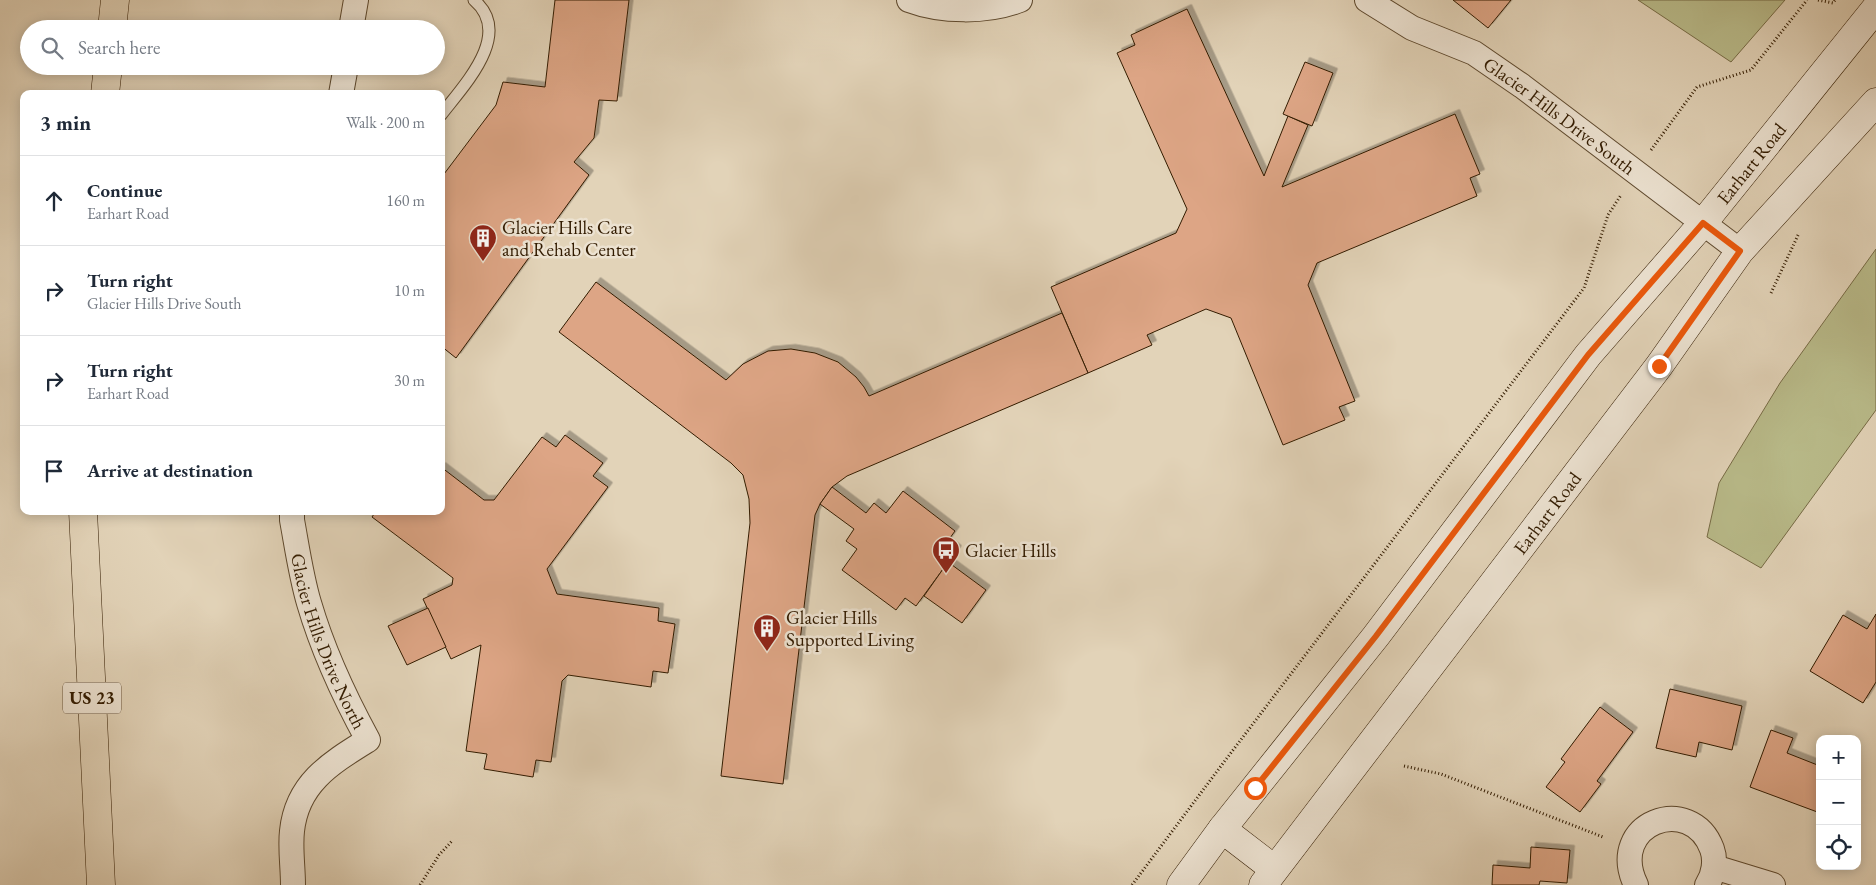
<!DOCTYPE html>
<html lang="en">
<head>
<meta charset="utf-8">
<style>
	:root { --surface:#fff; --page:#f2f2f3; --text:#1f2937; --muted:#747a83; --line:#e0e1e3 }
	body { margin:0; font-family:"EB Garamond",serif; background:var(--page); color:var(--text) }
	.controls { position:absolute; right:15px; bottom:15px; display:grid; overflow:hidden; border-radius:10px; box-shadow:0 2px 12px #0003 }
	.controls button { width:45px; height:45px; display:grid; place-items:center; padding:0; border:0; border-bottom:1px solid var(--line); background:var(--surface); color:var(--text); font:25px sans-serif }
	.stop { position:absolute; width:15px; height:15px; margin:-11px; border:4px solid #ea580c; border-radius:50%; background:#fff }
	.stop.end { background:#ea580c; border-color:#fff; box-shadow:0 1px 5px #0008 }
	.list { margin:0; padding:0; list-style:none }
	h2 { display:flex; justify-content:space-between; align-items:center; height:65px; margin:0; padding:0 20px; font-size:21px }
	h2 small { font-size:16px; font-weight:400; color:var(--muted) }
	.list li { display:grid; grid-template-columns:32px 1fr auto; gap:15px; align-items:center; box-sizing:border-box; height:90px; padding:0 20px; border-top:1px solid var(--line) }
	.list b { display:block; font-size:19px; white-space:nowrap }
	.list p { margin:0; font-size:16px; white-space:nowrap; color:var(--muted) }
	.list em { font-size:16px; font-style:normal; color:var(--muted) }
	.icon { flex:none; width:28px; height:28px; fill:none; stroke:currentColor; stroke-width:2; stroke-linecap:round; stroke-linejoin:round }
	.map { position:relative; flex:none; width:1876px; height:885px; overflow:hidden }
	.search { position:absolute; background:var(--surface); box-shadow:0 2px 12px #0003; left:20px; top:20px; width:425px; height:55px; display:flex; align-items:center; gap:12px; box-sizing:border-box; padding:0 18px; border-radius:28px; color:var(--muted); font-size:19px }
	.panel { position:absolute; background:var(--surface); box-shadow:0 2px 12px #0003; left:20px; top:90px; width:425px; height:425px; border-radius:10px }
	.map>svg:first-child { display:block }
</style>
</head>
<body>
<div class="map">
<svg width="1876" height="885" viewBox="0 0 1876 885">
	<defs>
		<filter id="shadow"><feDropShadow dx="4.5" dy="-4.5" stdDeviation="0" flood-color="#0004"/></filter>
	</defs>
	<rect width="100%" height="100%" fill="#e2d3b8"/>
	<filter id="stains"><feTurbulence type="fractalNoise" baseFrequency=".004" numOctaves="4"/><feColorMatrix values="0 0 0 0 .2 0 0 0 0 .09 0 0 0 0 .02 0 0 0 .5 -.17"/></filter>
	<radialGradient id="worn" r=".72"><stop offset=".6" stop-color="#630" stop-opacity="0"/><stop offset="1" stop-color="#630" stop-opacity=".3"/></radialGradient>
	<g fill="#b9bb8a" stroke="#766b45">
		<polygon points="1638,0 1785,0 1731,62"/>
		<polygon points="1876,249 1876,410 1761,568 1707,537 1719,483 1780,383"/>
	</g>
	<g fill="#dda585" stroke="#321b00" filter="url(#shadow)">
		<polygon points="555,0 629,0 617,101 599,100 594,138 574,162 589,175 456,358 441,346 441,178 496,105 503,82 545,87"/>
		<polygon points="1453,0 1511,0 1488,28"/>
		<polygon points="1187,9 1264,176 1288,116 1308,125 1282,187 1455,114 1480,174 1470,178 1477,196 1317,263 1308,285 1355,401 1339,407 1345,420 1283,445 1231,318 1206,309 1147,335 1152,345 1088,373 1051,287 1176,233 1187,209 1117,53 1135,45 1131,35"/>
		<polygon points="1305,62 1333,73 1312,126 1283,114"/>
		<polygon points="596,282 726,380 743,364 768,351 791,349 815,353 838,362 856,377 864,387 869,396 1062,313 1088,373 847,476 832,487 820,504 815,515 783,784 721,776 750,523 749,499 743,475 731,463 559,332"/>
		<polygon points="565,435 603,463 593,476 608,487 547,569 557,594 659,608 658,621 675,624 668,673 653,671 651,687 568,675 562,681 551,762 536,760 533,777 484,769 487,754 466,751 481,645 451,659 423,599 452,585 453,578 372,517 376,511 441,511 441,467 484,500 494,500 542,437 556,447"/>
		<polygon points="832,487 866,513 874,503 886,513 903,491 955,531 947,542 957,550 916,606 905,598 896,610 842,570 857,549 846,541 854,529 820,504"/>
		<polygon points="948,562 986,590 962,623 924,596"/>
		<polygon points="428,608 446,647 407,665 388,626"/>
		<polygon points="1876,614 1876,682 1863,703 1810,671 1843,615 1867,629"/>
		<polygon points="1670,689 1742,706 1732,750 1699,742 1696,757 1656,748"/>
		<polygon points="1600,707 1633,732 1597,781 1601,784 1580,812 1546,787 1565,762 1561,759"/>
		<polygon points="1771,730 1793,738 1787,753 1820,766 1820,813 1750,787"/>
		<polygon points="1531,847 1570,850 1567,883 1540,881 1539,885 1492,885 1493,865 1530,868"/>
	</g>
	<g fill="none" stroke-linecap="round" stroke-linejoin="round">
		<g stroke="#5e492e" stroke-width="13">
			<path id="lane" d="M 441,115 C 464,85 514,34 474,0"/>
		</g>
		<g stroke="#5e492e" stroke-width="26">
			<g id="street">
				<path d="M 909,0 C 941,12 987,13 1020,0"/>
				<path id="s1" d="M 1367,0 L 1412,28 L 1474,53 L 1522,86 L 1740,251"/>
				<polyline points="351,29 356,0"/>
				<polyline points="341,94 346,66"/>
				<path id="s2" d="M 292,511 L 292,520 C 297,547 301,576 309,603 C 323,651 344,696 368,740 C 331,763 297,783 292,831 C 290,848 293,867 293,885"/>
				<polyline points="1714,867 1773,885"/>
				<path d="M 1636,885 C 1606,823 1691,792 1712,849 C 1716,860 1714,875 1707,885"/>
			</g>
		</g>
		<g stroke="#321b00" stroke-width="29">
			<g id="secondary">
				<polyline points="1222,829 1274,869"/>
				<path id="s3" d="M 1181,885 L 1222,829 L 1376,636 L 1588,355 L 1703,223 L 1876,8"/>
				<path id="s4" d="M 1263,885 L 1659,366 L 1740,251 L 1876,102"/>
			</g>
		</g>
		<g stroke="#321b00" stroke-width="29">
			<g id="highway">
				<polyline points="112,29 115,0"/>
				<polyline points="105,94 108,66"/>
				<polyline points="83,511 101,885"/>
			</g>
		</g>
		<g stroke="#321b00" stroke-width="3" stroke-dasharray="1 2.5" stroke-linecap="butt">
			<polyline points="1818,0 1833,3 1835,0"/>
			<polyline points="1651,150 1697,87 1751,70 1807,0"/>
			<polyline points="1771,293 1799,233"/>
			<polyline points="1404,766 1441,774 1603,837"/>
			<polyline points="420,885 439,855 453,840"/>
			<polyline points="1132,885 1224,762 1584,288 1608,215 1621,195"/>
		</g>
		<use href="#lane" stroke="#ece2d1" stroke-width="11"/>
		<use href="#street" stroke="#ece2d1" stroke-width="24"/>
		<use href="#secondary" stroke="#ece2d1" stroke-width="28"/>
		<use href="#highway" stroke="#e2d3b8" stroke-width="28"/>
	</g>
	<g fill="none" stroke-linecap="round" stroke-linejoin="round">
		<polyline stroke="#ea580c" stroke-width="6" points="1255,788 1376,636 1588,355 1703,223 1740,251 1659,366"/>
	</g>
	<defs>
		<g id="building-pin" transform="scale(1.4375)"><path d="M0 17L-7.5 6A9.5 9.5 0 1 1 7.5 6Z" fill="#8f2418" stroke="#ece2d1"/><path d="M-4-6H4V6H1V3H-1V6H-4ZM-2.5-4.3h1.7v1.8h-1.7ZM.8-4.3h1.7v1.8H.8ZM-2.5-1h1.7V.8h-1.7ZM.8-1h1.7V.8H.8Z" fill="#fff"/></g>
		<g id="bus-pin" transform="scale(1.4375)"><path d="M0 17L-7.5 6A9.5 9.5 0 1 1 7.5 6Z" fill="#8f2418" stroke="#ece2d1"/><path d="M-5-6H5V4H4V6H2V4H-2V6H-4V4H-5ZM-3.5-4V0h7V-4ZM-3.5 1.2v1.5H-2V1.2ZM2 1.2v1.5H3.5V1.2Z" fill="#fff"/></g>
	</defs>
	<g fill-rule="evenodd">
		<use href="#building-pin" x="483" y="238"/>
		<use href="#bus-pin" x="946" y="550"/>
		<use href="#building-pin" x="767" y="628"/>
	</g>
	<g text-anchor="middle" stroke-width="5" stroke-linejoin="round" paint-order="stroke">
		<rect fill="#ece2d1" stroke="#6a573f" stroke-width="1" x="63" y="682.5" width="58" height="31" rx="4"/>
		<g font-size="18" font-weight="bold" fill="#321b00">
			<text x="92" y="704">US 23</text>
		</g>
		<g font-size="19" fill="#321b00" stroke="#ece2d1">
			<text dy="7" stroke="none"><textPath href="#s1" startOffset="226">Glacier Hills Drive South</textPath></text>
			<text dy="7" stroke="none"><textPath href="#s3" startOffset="920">Earhart Road</textPath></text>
			<text dy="7" stroke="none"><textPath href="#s4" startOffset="468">Earhart Road</textPath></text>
			<text dy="7" stroke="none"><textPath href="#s2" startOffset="136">Glacier Hills Drive North</textPath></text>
		</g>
		<g font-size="19" fill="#321b00" stroke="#ece2d1" text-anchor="start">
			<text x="502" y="234">Glacier Hills Care<tspan x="502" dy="22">and Rehab Center</tspan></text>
			<text x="965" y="557">Glacier Hills</text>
			<text x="786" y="624">Glacier Hills<tspan x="786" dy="22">Supported Living</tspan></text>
		</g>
	</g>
	<rect width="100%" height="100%" filter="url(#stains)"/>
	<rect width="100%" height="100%" fill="url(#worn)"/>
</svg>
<div class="controls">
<button>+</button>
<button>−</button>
<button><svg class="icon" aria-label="locate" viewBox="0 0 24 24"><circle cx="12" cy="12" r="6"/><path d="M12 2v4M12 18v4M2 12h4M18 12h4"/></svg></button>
</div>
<div class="stop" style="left:1255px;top:788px"></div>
<div class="stop end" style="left:1659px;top:366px"></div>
<div class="search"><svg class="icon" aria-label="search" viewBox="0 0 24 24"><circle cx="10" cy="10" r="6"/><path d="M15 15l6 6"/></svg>Search here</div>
<section class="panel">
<h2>3 min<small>Walk · 200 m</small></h2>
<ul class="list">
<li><svg class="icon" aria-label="ahead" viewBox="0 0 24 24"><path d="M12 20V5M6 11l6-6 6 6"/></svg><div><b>Continue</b><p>Earhart Road</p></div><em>160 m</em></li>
<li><svg class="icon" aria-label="right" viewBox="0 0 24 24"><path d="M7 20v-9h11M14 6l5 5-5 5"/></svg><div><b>Turn right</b><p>Glacier Hills Drive South</p></div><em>10 m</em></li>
<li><svg class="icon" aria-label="right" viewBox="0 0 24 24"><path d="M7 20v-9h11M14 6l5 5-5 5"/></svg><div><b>Turn right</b><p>Earhart Road</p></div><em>30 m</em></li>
<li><svg class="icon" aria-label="arrive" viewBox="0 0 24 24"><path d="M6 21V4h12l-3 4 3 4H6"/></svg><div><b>Arrive at destination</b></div></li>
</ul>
</section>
</div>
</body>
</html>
